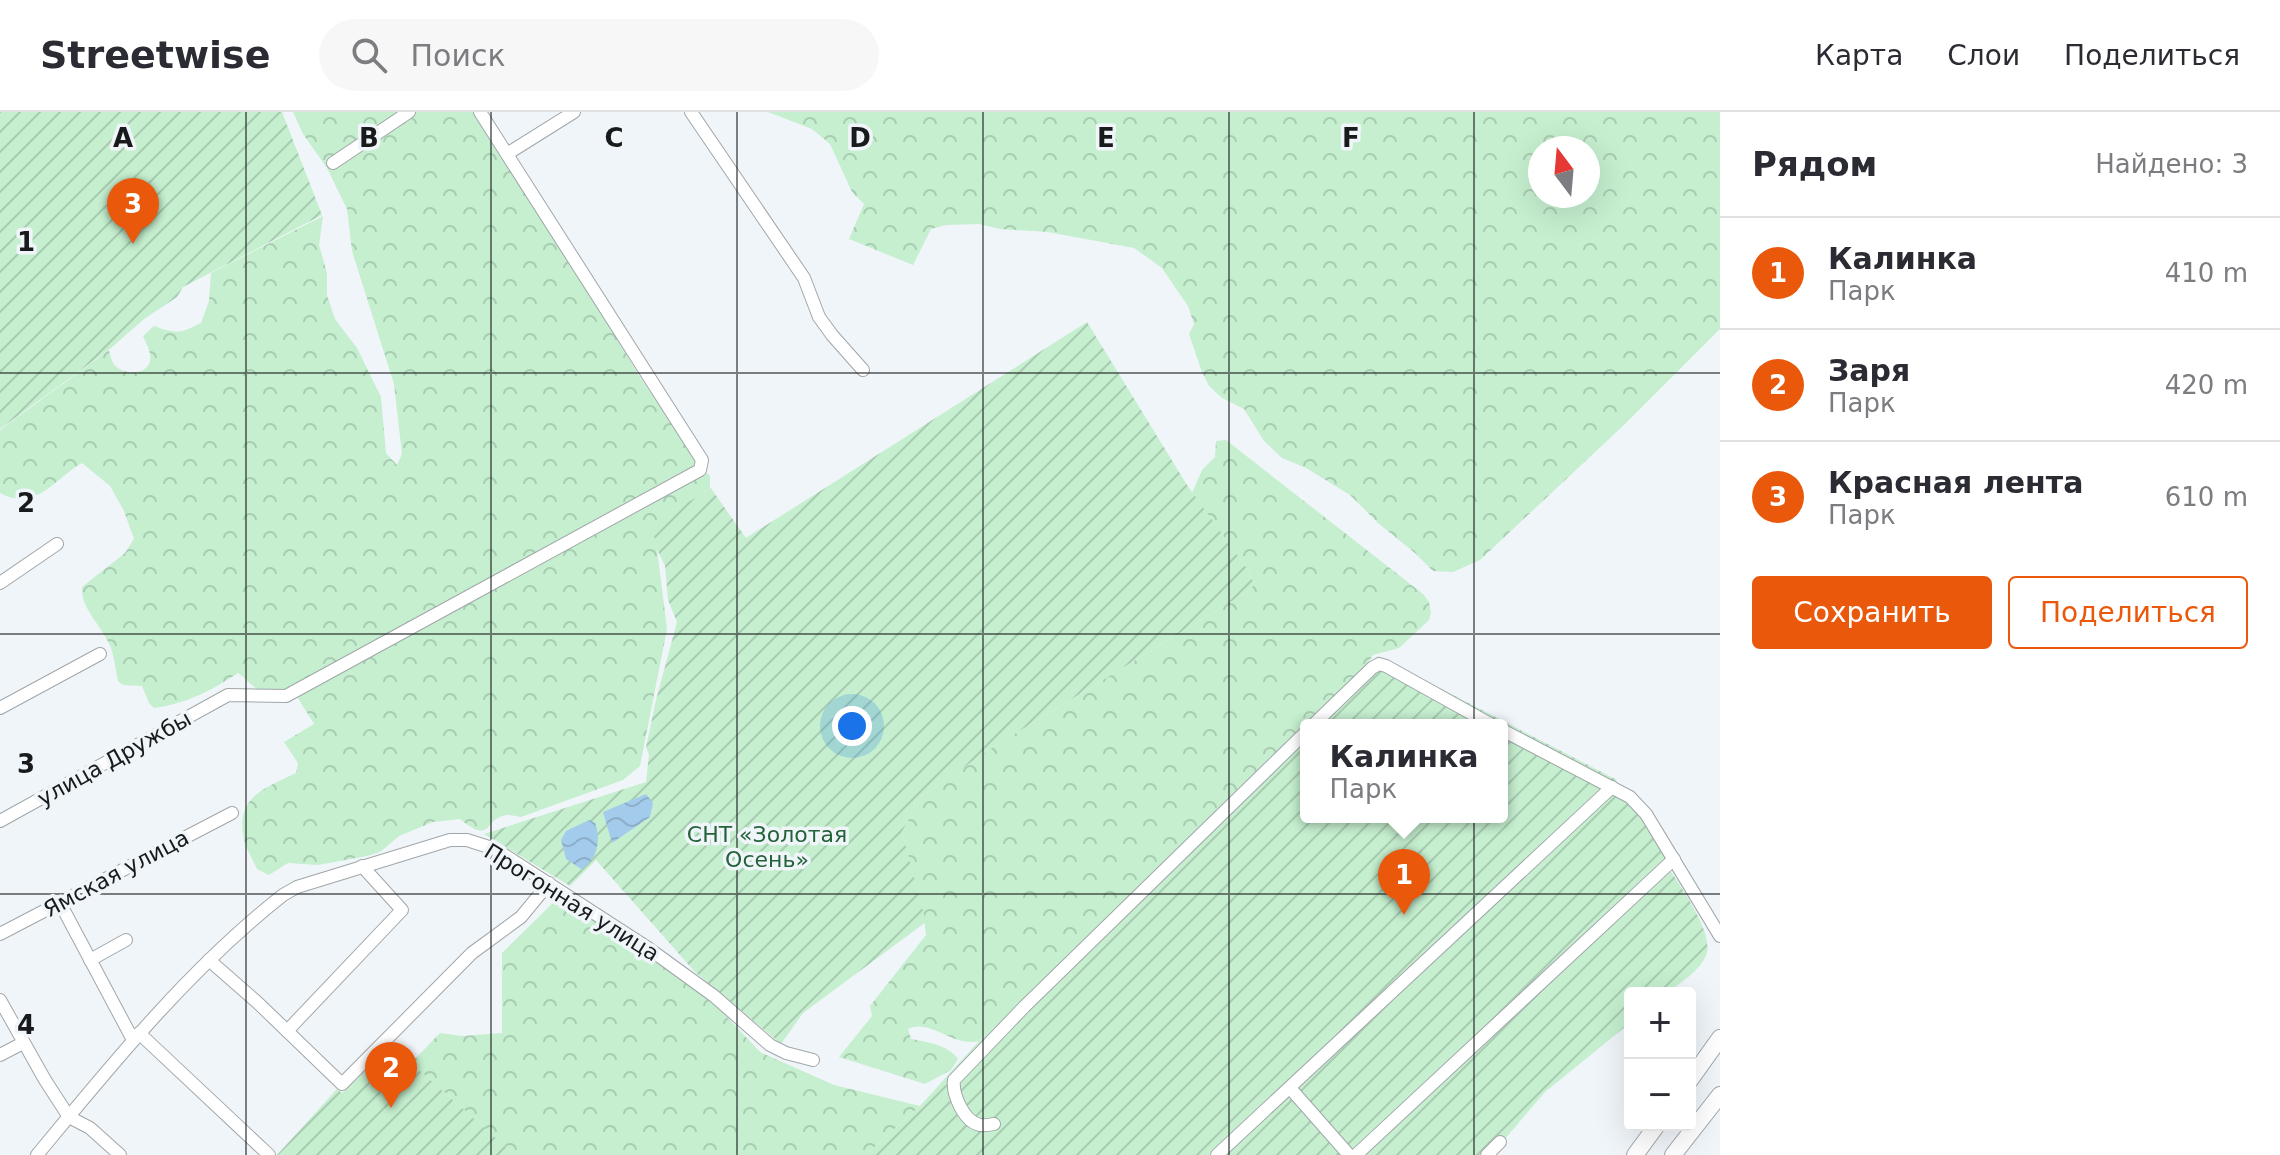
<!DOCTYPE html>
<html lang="ru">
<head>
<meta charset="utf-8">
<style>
	:root { --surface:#fff; --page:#f7f7f7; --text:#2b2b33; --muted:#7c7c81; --line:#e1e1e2; --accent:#ea580c }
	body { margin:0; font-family:"DejaVu Sans",sans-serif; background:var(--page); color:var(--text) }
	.controls { position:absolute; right:24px; bottom:24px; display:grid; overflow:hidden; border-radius:8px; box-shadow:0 8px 32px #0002 }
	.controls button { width:72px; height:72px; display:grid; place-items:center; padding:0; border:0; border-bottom:2px solid var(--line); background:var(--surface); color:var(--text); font:40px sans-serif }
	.compass { position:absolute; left:1528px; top:24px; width:72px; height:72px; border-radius:50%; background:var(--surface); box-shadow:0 8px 32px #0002; rotate:344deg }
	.you { position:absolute; left:852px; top:614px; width:28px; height:28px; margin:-20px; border:6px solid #fff; border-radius:50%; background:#1a73e8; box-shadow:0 0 0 12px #1a73e833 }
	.badge { display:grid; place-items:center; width:52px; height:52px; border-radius:50%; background:var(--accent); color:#fff; font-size:26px; font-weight:700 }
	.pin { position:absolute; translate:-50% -66px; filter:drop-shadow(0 2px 4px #0008) }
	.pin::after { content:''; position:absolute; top:42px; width:28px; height:24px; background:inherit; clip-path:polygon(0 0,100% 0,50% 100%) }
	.popup { position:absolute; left:1300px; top:607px; width:208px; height:104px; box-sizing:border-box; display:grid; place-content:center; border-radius:8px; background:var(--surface); filter:drop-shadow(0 2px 6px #0005); font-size:26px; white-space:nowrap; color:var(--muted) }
	.popup b { font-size:30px; color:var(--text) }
	.popup::after { content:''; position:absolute; left:50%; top:100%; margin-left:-16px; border:16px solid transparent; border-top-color:var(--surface) }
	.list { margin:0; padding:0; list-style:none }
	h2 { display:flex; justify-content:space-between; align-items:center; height:104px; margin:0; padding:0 32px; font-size:34px }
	h2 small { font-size:26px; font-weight:400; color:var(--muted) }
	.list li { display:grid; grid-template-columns:52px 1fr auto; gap:24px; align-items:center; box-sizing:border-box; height:112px; padding:0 32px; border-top:2px solid var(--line) }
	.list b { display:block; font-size:30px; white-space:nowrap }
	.list p { margin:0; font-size:26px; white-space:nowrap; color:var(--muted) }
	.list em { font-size:26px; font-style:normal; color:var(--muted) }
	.actions { display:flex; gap:16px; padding:24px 32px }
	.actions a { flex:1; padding:18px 0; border:2px solid var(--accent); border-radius:8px; text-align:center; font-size:28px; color:var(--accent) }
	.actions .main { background:var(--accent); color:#fff }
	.icon { flex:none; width:44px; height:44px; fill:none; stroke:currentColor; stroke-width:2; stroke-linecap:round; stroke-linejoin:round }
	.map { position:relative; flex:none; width:1720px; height:1043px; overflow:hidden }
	header { display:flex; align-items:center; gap:48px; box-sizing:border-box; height:112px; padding:0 40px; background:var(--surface); border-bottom:2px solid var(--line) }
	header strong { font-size:38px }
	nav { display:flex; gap:44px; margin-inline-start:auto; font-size:28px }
	.search { width:560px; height:72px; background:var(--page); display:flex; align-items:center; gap:20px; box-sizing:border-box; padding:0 28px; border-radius:44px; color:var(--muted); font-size:30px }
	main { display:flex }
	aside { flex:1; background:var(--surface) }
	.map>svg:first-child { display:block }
</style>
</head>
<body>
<header>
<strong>Streetwise</strong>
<div class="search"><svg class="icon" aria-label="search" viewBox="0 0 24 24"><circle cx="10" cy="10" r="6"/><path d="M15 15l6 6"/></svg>Поиск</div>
<nav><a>Карта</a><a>Слои</a><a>Поделиться</a></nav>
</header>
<main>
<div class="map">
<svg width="1720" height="1043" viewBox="0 0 1720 1043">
	<defs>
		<pattern id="forest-crowns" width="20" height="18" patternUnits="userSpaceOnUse" patternTransform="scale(2)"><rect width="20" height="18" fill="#c5efcf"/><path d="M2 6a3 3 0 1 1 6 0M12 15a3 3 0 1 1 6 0" fill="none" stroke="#a8ccb1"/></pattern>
		<pattern id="garden-furrows" width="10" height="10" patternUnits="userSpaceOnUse" patternTransform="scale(2)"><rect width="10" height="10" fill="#c5efcf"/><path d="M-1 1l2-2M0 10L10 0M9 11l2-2" fill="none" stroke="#a8ccb1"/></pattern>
		<pattern id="water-waves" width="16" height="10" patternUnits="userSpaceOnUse" patternTransform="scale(2)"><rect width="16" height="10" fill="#a3cbeb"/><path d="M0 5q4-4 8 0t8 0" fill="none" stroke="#8caec9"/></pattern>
	</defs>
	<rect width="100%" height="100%" fill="#f0f5f9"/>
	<g fill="url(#forest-crowns)" fill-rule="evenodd">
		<path d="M 293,0 L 475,0 C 531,87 585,174 638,262 C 657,292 686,323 699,355 L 286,582 C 277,581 267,582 259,578 C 251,574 246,566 238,561 C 213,578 185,592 154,596 L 149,591 L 142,574 L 123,573 L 118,569 C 115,555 114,538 106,526 C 97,509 81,495 82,475 L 125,441 L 134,427 L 124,399 L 110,374 L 82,351 C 53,368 36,400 0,381 L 0,318 L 109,238 C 110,242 111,247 113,251 C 122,265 154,264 150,242 C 149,236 145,229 143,224 L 154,214 C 176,222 180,222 201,211 L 209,189 L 211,161 L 323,104 L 319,133 L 327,161 L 327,183 L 335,207 L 357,236 L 381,285 L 386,341 L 397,353 L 402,342 L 394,272 L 352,139 L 347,97 L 327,56 L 303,22 Z"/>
		<path d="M 768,0 L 1720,0 L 1720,217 L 1625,312 L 1480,448 L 1453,460 L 1433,459 L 1415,441 L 1378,411 L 1350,383 L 1306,356 L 1282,346 L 1264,329 L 1244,297 L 1222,286 L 1209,274 L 1202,260 L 1189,222 L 1194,212 L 1188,194 L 1162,156 L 1134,136 L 1048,120 L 1000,117 L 979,112 L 946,113 L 931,117 L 913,153 L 849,127 L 864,92 L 852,80 L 830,32 L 812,17 ZM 1588,36 L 1588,84 L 1540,84 L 1540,36 Z"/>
		<path d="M 1226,328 L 1423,482 L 1429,490 L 1431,500 L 1429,508 L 1399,536 L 1373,543 L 1366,554 L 1092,823 L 979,929 C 953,936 931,906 908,917 L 911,927 C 928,930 948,933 958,947 L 951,958 L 925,972 L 839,945 L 872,904 L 870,894 L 926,823 L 924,805 L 902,720 L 914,697 L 915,689 L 993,635 L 1250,478 L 1254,472 L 1248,458 L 1192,381 L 1202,358 L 1215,345 L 1216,329 Z"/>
		<path d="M 705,359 L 710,364 L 710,375 C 691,394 668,394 653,415 L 657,437 L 667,517 L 640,654 L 623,668 L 521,705 C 516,704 511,703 507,703 C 483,706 493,734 460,707 L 433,710 L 399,724 L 380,740 L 367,744 L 318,753 L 288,751 L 269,763 L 257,757 C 252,746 244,733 243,722 C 237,684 267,675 296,661 L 298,651 L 284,630 L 314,612 L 296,583 Z"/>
		<polygon points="560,784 618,821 715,892 760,940 834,973 920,994 866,1043 515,1043 411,951 440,921 462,924 502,921 502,841"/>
	</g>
	<g fill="url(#garden-furrows)" fill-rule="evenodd">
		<polygon points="0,0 282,0 322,103 183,175 177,185 144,207 111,236 0,317"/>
		<path d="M 1087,210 L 1187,373 L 1248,458 L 1254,472 L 1250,478 L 993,635 L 915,689 L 914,697 L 902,720 L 926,810 L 803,901 L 781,932 L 695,860 L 596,748 L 570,774 L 484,722 L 646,670 L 649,643 L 646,635 L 656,588 L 677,510 L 668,488 L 665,454 L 657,437 L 652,415 C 668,394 692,393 710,375 L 746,426 Z"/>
		<path d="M 1378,544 L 1617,668 L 1613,675 L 1630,685 L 1674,747 L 1667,753 C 1679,773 1712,817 1707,840 C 1703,857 1680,871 1667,881 L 1630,881 L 1630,911 L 1545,980 L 1491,1043 L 866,1043 L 920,994 L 979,929 L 1092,823 ZM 1306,613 L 1502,613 L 1502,705 L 1306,705 Z"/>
		<polygon points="382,943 403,960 411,951 515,1043 277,1043 337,977 342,981"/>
	</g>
	<g fill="url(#water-waves)">
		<polygon points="646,682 653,691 650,705 612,731 603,700"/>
		<path d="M 589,708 L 595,711 C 601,727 598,748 581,757 L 566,747 L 561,728 L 566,719 Z"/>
	</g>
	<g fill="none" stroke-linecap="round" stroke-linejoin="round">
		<g stroke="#a1a6a9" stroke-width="14">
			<g id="minor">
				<polyline points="691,0 804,166 819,205 832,223 863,258"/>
				<polyline points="507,42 574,0"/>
				<polyline points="333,51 409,0"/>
				<polyline points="0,471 57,432"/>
				<polyline points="0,596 100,542"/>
				<polyline points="1313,613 1372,556 1379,552 1386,554 1492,613"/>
				<polyline points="1502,618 1630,685 1646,702 1720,824"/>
				<polyline points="0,709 228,583 286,584 700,358 702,348 480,0"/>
				<polyline points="60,791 133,928"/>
				<polyline points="0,822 232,701"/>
				<polyline points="90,848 126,828"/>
				<polyline points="209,848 258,891 342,972 472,841 521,805 549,771"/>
				<polyline points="0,888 45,968 69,1005 90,1016 120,1043"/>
				<polyline points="287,919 402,798 362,754"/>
				<polyline points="139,921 269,1043"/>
				<polyline points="0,943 23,931"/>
				<polyline points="1290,976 1349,1043"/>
				<path d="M 994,1012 C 989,1013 984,1014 980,1013 C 964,1010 952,982 954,968 L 1024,895 L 1306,620"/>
				<path d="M 37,1043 C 113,951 189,857 283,783 L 297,775 L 450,728 L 467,728 L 495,737 L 648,836 L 714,884 L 770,933 L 786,941 L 813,948"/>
				<polyline points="1217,1043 1612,675"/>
				<polyline points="1356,1043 1674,747"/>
				<polyline points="1487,1043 1500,1030"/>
			</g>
		</g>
		<g stroke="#a1a6a9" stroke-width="18">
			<g id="highway">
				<polyline points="1690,968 1720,926"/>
				<polyline points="1635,1043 1657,1013"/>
				<polyline points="1673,1043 1720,983"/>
			</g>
		</g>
		<use href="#minor" stroke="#fff" stroke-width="12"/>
		<use href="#highway" stroke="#fff" stroke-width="16"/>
	</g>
	<path fill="none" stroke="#181a1b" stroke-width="2" stroke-opacity="0.55" d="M 246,0 L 246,1043M 491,0 L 491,1043M 737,0 L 737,1043M 983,0 L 983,1043M 1229,0 L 1229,1043M 1474,0 L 1474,1043M 0,261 L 1720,261M 0,522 L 1720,522M 0,782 L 1720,782"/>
	<g text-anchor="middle" stroke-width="7" stroke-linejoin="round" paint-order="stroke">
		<g font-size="22" fill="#181a1b" stroke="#f0f5f9">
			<text transform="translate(114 646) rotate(-29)" y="8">улица Дружбы</text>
			<text transform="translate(116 761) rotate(-28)" y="8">Ямская улица</text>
			<text transform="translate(572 790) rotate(32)" y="8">Прогонная улица</text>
		</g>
		<g font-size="22" fill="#24633a" stroke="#f0f5f9">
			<text x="767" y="730">СНТ «Золотая<tspan x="767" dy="25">Осень»</tspan></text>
		</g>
	</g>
	<g font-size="26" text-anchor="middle" font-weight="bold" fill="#181a1b" stroke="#f0f5f9" stroke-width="7" stroke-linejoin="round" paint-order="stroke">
		<text x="123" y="35">A</text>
		<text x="369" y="35">B</text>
		<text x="614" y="35">C</text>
		<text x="860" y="35">D</text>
		<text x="1106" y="35">E</text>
		<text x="1351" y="35">F</text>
		<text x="26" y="139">1</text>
		<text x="26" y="400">2</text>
		<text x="26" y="661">3</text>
		<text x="26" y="922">4</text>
	</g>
</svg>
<div class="controls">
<button>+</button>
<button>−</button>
</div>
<svg class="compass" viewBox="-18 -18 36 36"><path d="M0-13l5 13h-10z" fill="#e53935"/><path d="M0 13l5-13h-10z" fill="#7c7c81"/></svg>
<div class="you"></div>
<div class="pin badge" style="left:1404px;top:803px">1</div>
<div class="popup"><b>Калинка</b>Парк</div>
<div class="pin badge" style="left:391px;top:996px">2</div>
<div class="pin badge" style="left:133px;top:132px">3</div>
</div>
<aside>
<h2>Рядом<small>Найдено: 3</small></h2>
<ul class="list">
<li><span class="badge">1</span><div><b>Калинка</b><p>Парк</p></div><em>410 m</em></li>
<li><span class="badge">2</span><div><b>Заря</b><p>Парк</p></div><em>420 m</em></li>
<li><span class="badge">3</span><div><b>Красная лента</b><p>Парк</p></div><em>610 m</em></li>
</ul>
<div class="actions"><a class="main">Сохранить</a><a>Поделиться</a></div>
</aside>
</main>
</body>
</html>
